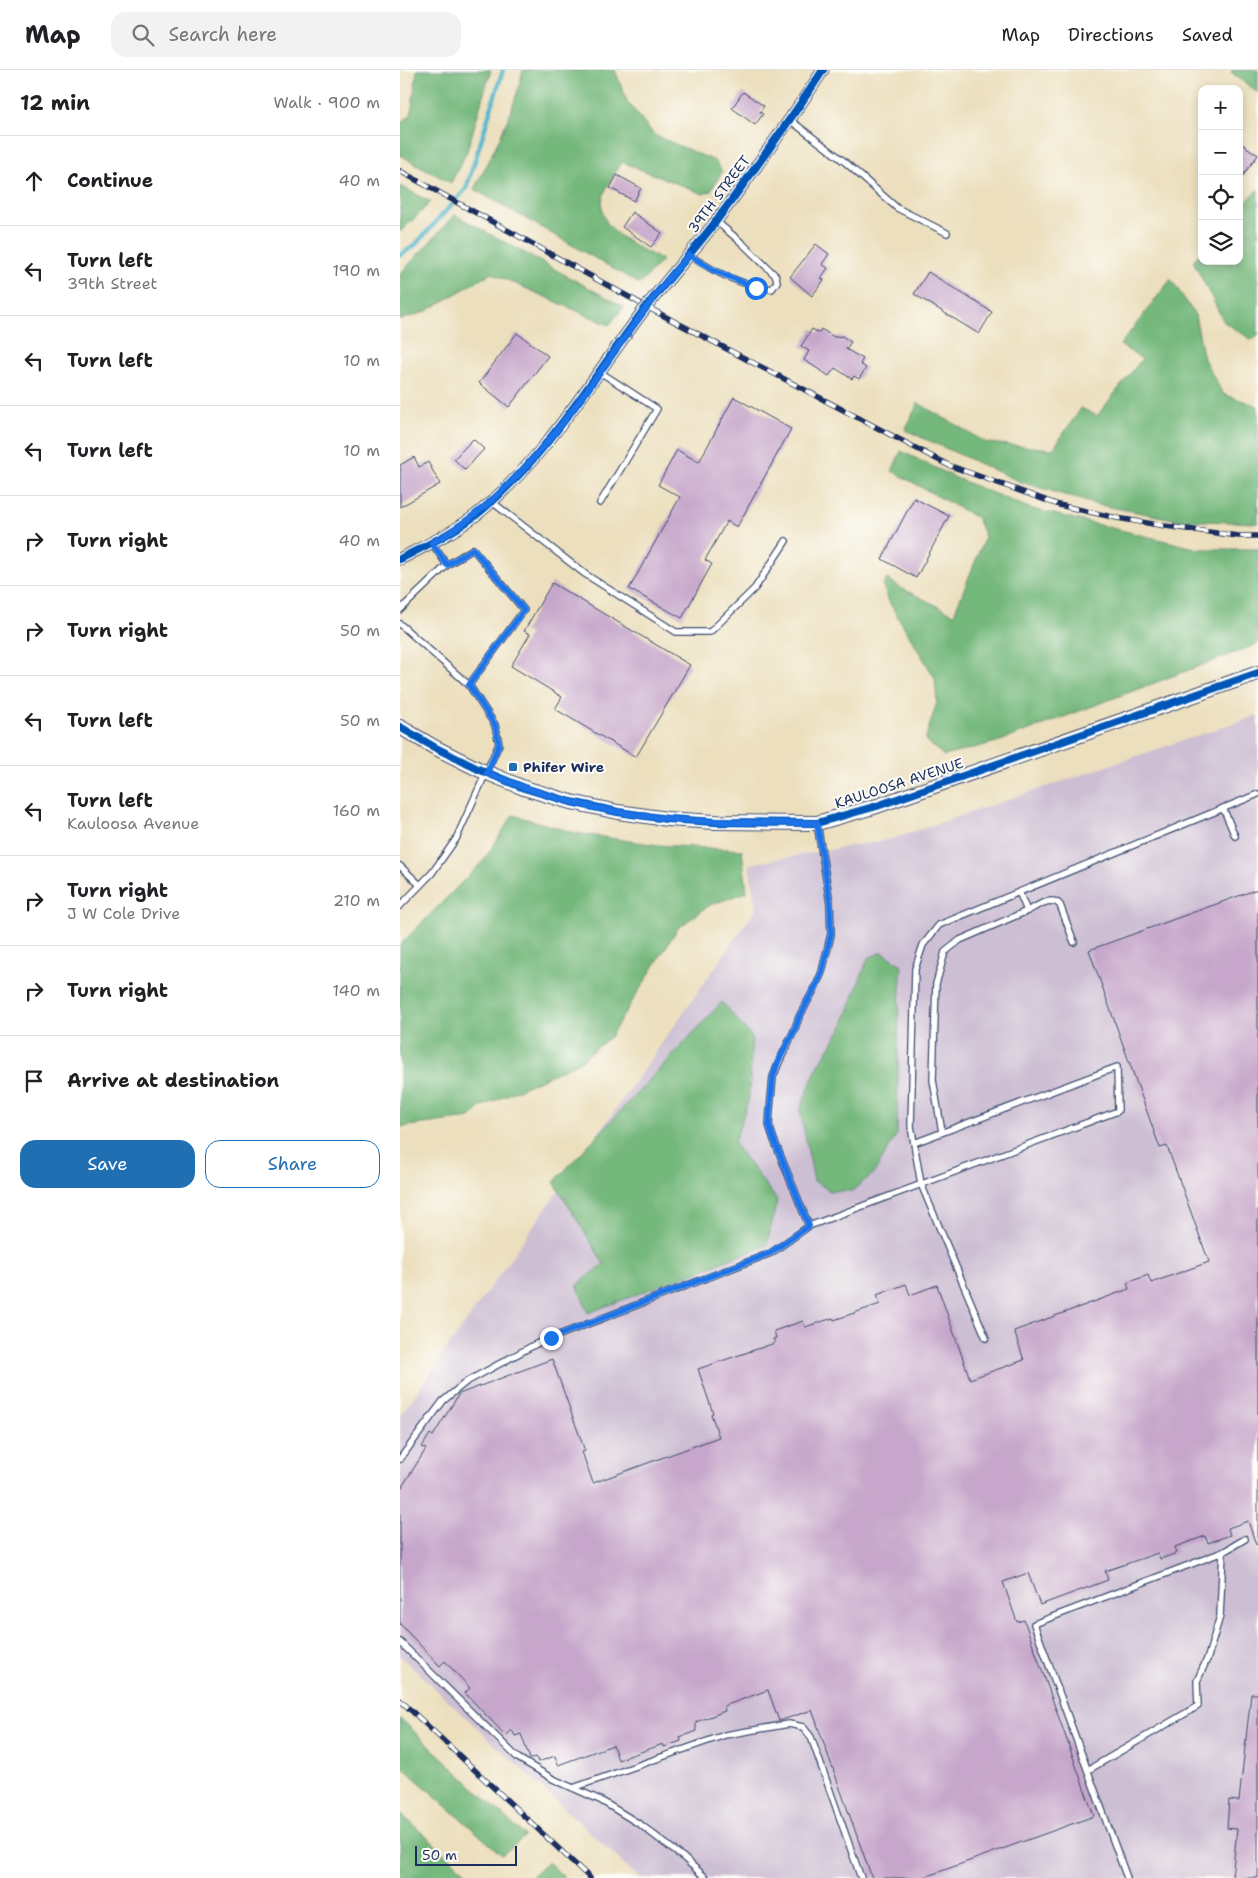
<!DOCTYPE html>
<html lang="en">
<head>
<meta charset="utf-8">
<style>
	:root { --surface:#fff; --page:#f2f2f2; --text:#202124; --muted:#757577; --line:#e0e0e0; --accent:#1f6fb2 }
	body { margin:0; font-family:"Shantell Sans",sans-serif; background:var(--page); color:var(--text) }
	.controls { position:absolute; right:15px; top:15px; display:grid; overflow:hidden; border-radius:10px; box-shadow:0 2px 8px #0003 }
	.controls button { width:45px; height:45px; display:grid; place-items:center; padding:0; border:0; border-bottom:1px solid var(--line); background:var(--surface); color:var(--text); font:25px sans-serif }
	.scale { position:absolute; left:15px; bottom:12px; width:102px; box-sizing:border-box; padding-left:5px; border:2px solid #1b2f5e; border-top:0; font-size:14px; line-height:18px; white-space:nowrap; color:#1b2f5e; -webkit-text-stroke:4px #fdfcf7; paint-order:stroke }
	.stop { position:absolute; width:15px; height:15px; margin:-11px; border:4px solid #1a73e8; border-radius:50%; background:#fff }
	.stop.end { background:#1a73e8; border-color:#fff; box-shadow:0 1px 5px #0008 }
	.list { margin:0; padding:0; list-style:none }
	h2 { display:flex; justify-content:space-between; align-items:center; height:65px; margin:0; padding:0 20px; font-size:21px }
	h2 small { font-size:16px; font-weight:400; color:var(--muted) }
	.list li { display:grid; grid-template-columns:32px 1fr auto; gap:15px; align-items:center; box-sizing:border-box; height:90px; padding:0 20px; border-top:1px solid var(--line) }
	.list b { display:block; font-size:19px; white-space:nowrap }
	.list p { margin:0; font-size:16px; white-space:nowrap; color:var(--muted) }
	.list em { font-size:16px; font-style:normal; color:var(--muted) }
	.actions { display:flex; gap:10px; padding:15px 20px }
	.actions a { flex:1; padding:11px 0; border:1px solid var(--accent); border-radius:15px; text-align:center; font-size:18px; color:var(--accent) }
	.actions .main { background:var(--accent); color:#fff }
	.icon { flex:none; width:28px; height:28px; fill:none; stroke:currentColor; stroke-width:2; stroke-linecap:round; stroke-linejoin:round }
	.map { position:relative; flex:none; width:858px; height:1808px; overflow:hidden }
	header { display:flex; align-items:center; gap:30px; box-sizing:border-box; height:70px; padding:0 25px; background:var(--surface); border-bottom:1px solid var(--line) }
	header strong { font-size:24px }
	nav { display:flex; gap:28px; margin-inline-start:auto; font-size:18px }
	.search { width:350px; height:45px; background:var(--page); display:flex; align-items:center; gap:12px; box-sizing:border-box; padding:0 18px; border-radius:15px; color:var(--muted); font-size:19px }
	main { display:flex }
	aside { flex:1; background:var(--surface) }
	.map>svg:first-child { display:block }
</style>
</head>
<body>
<header>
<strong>Map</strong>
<div class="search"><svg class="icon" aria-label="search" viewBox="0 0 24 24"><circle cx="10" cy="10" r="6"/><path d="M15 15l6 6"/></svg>Search here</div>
<nav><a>Map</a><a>Directions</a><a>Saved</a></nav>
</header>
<main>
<aside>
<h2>12 min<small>Walk · 900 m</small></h2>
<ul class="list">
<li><svg class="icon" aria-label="ahead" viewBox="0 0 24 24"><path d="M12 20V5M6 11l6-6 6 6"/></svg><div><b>Continue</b></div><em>40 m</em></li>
<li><svg class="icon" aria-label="left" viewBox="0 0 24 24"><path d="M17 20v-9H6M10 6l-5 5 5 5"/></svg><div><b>Turn left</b><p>39th Street</p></div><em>190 m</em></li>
<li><svg class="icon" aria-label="left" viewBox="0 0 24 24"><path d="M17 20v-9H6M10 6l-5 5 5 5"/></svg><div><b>Turn left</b></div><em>10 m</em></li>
<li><svg class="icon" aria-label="left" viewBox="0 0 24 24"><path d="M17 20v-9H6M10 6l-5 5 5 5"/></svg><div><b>Turn left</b></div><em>10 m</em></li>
<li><svg class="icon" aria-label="right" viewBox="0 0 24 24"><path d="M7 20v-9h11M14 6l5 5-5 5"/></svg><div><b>Turn right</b></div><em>40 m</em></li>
<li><svg class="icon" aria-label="right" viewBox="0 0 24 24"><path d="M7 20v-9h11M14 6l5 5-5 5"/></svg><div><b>Turn right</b></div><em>50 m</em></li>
<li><svg class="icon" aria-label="left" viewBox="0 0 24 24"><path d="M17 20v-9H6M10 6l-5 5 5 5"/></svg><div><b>Turn left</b></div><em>50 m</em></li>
<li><svg class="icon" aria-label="left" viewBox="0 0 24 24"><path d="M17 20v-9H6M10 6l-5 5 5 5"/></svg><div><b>Turn left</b><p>Kauloosa Avenue</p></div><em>160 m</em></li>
<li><svg class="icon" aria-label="right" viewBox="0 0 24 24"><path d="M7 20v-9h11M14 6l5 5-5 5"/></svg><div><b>Turn right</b><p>J W Cole Drive</p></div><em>210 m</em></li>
<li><svg class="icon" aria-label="right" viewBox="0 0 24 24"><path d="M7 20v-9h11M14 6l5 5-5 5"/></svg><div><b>Turn right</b></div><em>140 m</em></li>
<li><svg class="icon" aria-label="arrive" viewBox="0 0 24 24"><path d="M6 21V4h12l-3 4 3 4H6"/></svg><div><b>Arrive at destination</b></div></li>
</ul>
<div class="actions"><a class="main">Save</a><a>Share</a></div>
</aside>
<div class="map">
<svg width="858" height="1808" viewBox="0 0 858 1808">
	<rect width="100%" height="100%" fill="#fdfcf7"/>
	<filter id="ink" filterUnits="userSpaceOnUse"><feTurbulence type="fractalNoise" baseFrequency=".02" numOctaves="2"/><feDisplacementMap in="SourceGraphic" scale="10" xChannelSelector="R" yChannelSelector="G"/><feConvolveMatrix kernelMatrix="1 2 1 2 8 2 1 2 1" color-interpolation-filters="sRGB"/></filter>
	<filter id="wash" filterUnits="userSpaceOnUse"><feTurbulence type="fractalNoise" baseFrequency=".0096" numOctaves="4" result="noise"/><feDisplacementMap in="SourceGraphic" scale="20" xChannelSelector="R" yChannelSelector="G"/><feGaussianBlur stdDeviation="1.12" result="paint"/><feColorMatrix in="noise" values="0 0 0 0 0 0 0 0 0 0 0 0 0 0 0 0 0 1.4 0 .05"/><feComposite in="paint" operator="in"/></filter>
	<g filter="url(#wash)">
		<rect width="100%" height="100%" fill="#ecdfbd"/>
		<polygon fill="#ccbed3" points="858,645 858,1808 239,1808 0,1586 0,1346 356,839 349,794 492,769"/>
		<g fill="#74b87b" stroke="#48746c">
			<polygon points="17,0 91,0 67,81 51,113 0,85 0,53 11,45"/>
			<path d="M 123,0 L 215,0 L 227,31 L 254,65 L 315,91 L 322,101 L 311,121 L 303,124 L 222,92 C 216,103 206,115 203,127 C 194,161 239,177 262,190 L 240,214 L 74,119 C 94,81 114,43 123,0 Z"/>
			<polygon points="832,0 858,0 858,23 831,2"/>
			<polygon points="0,116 31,132 0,162"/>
			<polygon points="858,119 858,265 852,270 824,252 793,191 802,181 802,191 839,191 839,140"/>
			<polygon points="55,145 224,237 209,255 91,203 25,242 0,250 0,204"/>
			<polygon points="771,209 795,245 804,289 823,324 858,336 858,453 779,450 694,434 621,412 505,360 518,333 587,373 653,379 681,338 697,346 742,289 720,275"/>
			<polygon points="501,381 556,408 629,438 799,479 858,479 858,574 600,671 544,686 525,670 537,632 535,608 489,532 483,516 487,509 501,518 554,544 585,467 577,448 492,401"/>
			<polygon points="113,745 175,763 258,775 342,780 347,822 310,835 278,858 210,967 179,992 81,1037 70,1048 0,1057 0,875 84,790"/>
			<polygon points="482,882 502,895 499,933 497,1064 474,1103 452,1121 430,1121 414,1111 400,1040 416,1000 442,957 468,888"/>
			<polygon points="322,932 352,967 349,1028 334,1073 377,1130 367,1175 188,1243 177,1215 204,1194 154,1112"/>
			<polygon points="0,1648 125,1766 102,1785 0,1695"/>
			<polygon points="0,1743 70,1806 68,1808 0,1808"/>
			<polygon points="148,1792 165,1808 130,1808"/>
		</g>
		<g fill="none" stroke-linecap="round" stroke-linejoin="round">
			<polyline stroke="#4ab3c9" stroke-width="4.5" points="0,185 14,176 66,119 103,0"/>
		</g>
		<g id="blocks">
			<g fill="#c6a6ca">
				<polygon points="343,22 364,36 360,42 363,44 355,55 332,38"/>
				<polygon points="839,72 858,85 839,111"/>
				<polygon points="217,105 241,118 234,131 210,118"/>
				<polygon points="232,142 262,163 251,177 222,157"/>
				<polygon points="416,174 429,184 422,194 428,198 421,208 424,210 412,226 390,207"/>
				<polygon points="528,202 592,242 579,264 514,224"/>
				<polygon points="412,259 419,263 421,259 434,267 442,266 451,272 446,279 463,289 460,294 466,298 459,309 454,306 452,309 435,298 429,306 404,290 409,281 401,276"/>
				<polygon points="117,263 148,286 109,337 79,313"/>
				<polygon points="334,327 391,359 337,457 327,451 305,490 312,494 282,548 229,519 280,427 258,415 277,380 299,392"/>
				<polygon points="73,369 84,379 65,400 54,389"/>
				<polygon points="14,387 19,397 28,392 40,414 0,437 0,395"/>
				<polygon points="514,428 549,446 516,508 482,489"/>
				<polygon points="152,513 290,595 236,687 155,639 162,627 111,596 130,564 124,561"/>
				<polygon points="858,819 858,1474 856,1475 848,1451 828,1458 830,1465 808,1473 805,1466 775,1477 777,1483 760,1489 758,1483 705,1501 708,1510 640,1535 628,1503 603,1512 617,1552 624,1550 694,1746 522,1808 472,1808 412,1640 379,1651 368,1620 324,1636 325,1641 296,1652 296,1661 280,1667 281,1671 264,1677 263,1674 218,1690 213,1675 158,1695 155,1686 138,1692 136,1687 130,1689 121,1664 115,1666 112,1660 106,1666 65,1623 70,1618 45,1591 40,1596 0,1554 0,1420 26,1379 22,1377 30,1364 33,1366 59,1324 152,1289 185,1381 182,1382 193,1413 319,1367 311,1344 313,1343 298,1299 375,1273 373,1269 376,1268 374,1261 403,1251 405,1257 433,1248 434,1250 480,1234 477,1225 506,1214 510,1225 537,1215 570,1309 624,1290 614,1261 729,1219 727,1213 748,1205 751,1213 809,1192 767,1076 760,1078 689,880"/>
				<polygon points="851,1624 858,1624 858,1808 832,1808 837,1759 827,1758 829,1730 839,1731"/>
			</g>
		</g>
	</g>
	<g filter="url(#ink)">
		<use href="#blocks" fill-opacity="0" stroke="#3a496c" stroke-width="1"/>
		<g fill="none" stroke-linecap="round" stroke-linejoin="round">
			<g stroke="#3a496c" stroke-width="8">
				<g id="service">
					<polyline points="390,50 445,92 497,138 547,163"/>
					<path d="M 289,185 C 314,202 341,216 372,219 L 377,212 L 376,206 L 342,173 L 316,151"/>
					<polyline points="200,302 257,339 200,433"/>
					<polyline points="91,431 185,504 276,562 310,562 355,518 386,471"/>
					<polyline points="47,495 73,479 124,540 69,615"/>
					<polyline points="0,540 47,495 32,473"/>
					<polyline points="0,554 69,615 95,655 99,674 56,769 32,803 0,836"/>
					<polyline points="823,738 835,766"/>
					<polyline points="0,796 20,815"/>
					<path d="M 627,841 C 636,837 652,825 660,835 L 674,872"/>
					<polyline points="542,1062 533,1010 536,914 545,882 560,870 627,841 619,822"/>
					<polyline points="409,1156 374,1070 369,1055 370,1039 373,1007 379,992 394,961 399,947 416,916 422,902 431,864 430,833 417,753"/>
					<polyline points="586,1268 521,1114 511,1056 515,899 523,875 539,855 858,724"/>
					<polyline points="0,1389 43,1331 66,1312 136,1274 371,1183 409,1156 718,1041 717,997 514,1073"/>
					<polyline points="0,1572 118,1688 153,1709 200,1730 241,1755 284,1788 306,1808"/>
					<polyline points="688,1700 798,1636 797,1611 808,1587 820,1546 823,1482 845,1469"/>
					<polyline points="173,1718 325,1665 389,1654 403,1657 411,1667 461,1808"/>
					<polyline points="727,1808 634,1554 823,1482"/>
				</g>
			</g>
			<g stroke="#3a496c" stroke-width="13">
				<path id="minor" d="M 0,489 C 27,475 57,461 81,441 C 149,384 194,305 247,236 C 269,208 292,182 314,154 C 351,104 389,53 423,0"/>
			</g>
			<g stroke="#3a496c" stroke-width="16">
				<polyline id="tertiary" points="0,657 34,677 78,699 124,718 171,732 218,742 267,749 315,752 417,753 477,736 858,603"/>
			</g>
			<use href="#service" stroke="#fff" stroke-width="5.5"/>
			<use href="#minor" stroke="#fff" stroke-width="11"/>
			<use href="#tertiary" stroke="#fff" stroke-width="14"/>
			<g stroke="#1b2f5e" stroke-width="5.5">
				<g id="rail">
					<polyline points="0,101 247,237 548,395 659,435 717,448 765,456 838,466 858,466"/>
					<polyline points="0,1630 190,1808"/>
				</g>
			</g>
			<use href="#rail" stroke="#fdfcf7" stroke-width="4" stroke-dasharray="11" stroke-linecap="butt"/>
			<g stroke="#fdfcf7" stroke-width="11">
				<g id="cycleway">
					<path d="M 0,489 C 27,475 57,461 81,441 C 149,384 194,305 247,236 C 269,208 292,182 314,154 C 351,104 389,53 423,0"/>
					<polyline points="0,657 34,677 78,699 124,718 171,732 218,742 267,749 315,752 417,753 477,736 858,603"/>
				</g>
			</g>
			<use href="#cycleway" stroke="#0057b8" stroke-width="8"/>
		</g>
	</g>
	<g fill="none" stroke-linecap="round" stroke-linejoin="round" filter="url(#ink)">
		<path stroke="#1a73e8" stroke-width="6" d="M 151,1268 L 370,1183 L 409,1156 L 374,1070 L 369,1055 L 370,1039 L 373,1007 L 378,992 L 394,961 L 399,947 L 416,916 L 422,902 L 431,864 L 430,833 L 417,753 C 351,752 284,754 219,742 C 173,735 130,721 87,703 L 99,674 L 95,655 L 69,615 L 124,540 L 73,479 L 47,495 L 32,473 C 125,422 184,322 246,238 C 259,220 274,202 289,185 L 313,200 L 356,218"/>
	</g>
	<rect fill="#1f6fb2" stroke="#fdfcf7" stroke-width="2" x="108" y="692" width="10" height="10" rx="2.5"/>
	<g text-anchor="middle" stroke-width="4" stroke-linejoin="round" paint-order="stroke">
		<g font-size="14" fill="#1b2f5e" stroke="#fdfcf7">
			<text transform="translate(319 124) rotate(-53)" y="5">39TH STREET</text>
			<text transform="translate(499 713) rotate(-18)" y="5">KAULOOSA AVENUE</text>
		</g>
		<g font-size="14" font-weight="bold" fill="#1b2f5e" stroke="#fdfcf7" text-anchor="start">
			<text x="123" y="702">Phifer Wire</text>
		</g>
	</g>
</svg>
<div class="controls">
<button>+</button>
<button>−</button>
<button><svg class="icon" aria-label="locate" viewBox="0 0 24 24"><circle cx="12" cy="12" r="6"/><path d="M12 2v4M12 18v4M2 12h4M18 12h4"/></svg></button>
<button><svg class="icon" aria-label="layers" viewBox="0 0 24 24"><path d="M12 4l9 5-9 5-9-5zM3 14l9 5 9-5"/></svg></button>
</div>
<div class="scale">50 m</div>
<div class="stop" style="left:356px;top:218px"></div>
<div class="stop end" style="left:151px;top:1268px"></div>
</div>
</main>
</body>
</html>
